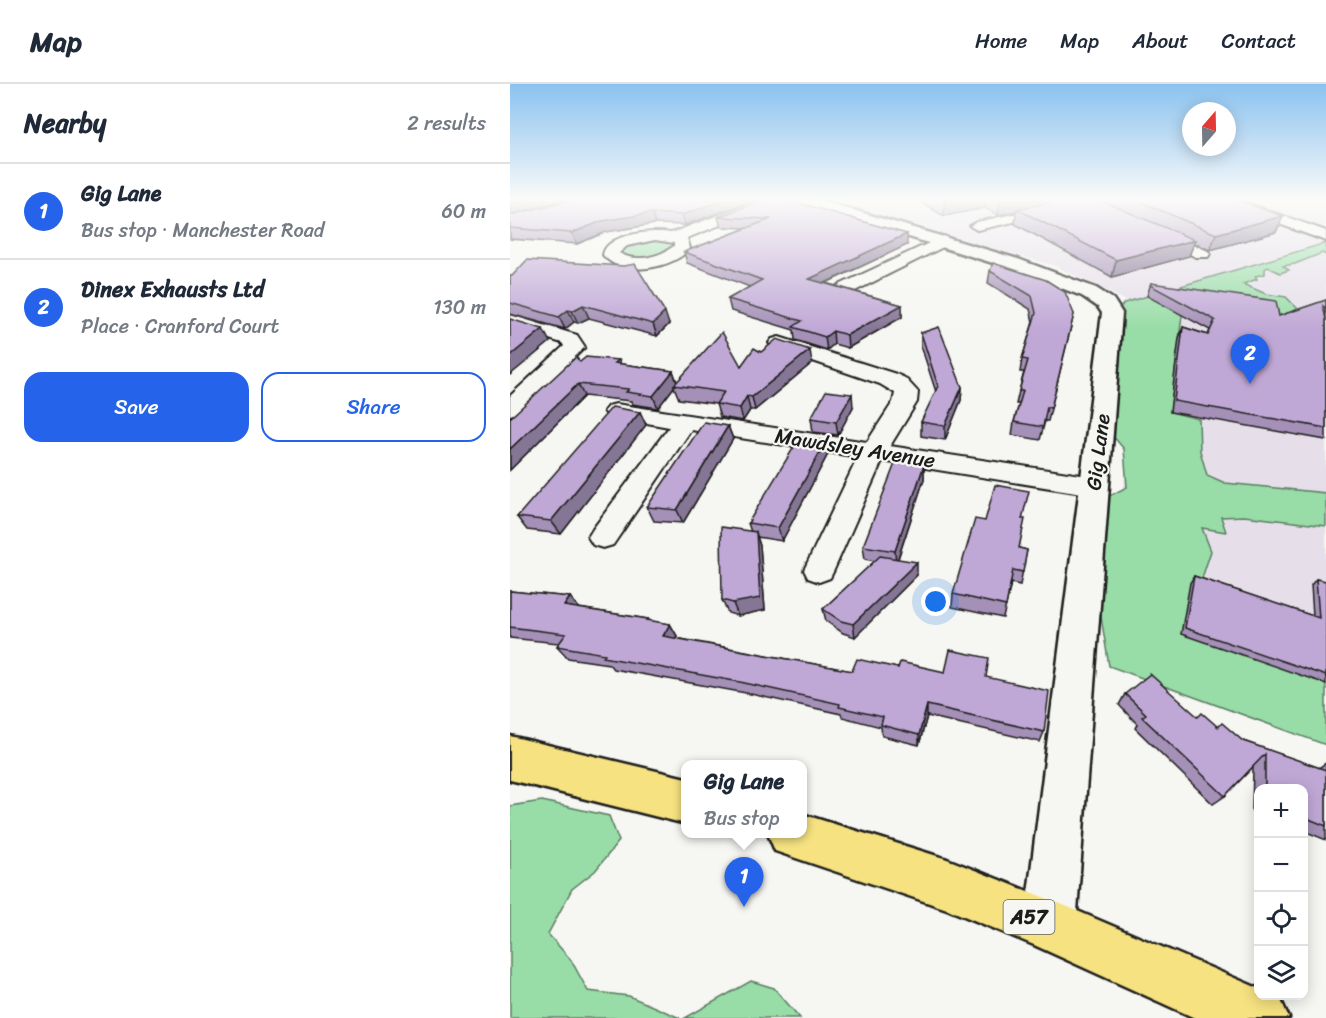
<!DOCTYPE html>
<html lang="en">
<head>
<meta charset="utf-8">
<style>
	:root { --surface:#fff; --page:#f6f6f7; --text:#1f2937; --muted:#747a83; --line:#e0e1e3; --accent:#2563eb }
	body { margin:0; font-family:Sriracha,sans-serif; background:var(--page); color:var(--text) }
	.controls { position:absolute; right:18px; bottom:18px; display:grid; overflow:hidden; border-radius:12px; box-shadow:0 3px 15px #0003 }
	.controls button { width:54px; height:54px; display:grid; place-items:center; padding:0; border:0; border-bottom:2px solid var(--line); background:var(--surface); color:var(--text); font:30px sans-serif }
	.compass { position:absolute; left:672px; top:18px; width:54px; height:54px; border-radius:50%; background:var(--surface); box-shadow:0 3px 15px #0003; rotate:20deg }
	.you { position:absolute; left:426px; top:518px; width:21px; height:21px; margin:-15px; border:4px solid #fff; border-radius:50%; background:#1a73e8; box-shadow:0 0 0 9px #1a73e833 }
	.badge { display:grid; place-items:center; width:39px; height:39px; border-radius:50%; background:var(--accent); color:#fff; font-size:20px; font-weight:700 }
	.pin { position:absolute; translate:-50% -50px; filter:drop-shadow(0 2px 3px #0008) }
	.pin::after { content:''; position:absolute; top:32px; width:21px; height:18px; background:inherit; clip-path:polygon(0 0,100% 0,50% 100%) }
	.popup { position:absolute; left:171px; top:676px; width:126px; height:78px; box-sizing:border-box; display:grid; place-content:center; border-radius:12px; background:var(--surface); filter:drop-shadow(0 2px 4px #0005); font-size:20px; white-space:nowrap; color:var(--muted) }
	.popup b { font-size:22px; color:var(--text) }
	.popup::after { content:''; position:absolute; left:50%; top:100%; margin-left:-12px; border:12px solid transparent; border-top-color:var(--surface) }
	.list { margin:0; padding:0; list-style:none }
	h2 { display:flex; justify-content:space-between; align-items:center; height:78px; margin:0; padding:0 24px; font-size:26px }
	h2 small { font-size:20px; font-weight:400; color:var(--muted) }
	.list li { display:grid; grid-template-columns:39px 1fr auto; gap:18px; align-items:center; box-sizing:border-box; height:96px; padding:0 24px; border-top:2px solid var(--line) }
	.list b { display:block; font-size:22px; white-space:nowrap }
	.list p { margin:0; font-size:20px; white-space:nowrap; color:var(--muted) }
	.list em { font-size:20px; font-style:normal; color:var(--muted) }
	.actions { display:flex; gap:12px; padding:18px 24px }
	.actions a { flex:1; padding:14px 0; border:2px solid var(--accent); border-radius:18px; text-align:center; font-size:21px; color:var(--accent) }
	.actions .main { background:var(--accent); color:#fff }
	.icon { flex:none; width:33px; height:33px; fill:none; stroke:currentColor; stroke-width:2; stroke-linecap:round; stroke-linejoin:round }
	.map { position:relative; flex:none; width:816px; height:934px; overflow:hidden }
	header { display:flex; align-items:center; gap:36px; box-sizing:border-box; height:84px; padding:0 30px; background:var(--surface); border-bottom:2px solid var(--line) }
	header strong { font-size:28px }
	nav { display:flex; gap:33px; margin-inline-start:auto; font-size:21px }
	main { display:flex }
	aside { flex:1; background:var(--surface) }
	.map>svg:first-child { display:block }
</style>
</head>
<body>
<header>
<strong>Map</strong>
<nav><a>Home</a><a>Map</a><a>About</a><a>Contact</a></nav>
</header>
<main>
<aside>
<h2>Nearby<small>2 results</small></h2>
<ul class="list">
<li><span class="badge">1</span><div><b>Gig Lane</b><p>Bus stop · Manchester Road</p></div><em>60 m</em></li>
<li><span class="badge">2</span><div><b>Dinex Exhausts Ltd</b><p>Place · Cranford Court</p></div><em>130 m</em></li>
</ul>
<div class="actions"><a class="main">Save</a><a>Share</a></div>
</aside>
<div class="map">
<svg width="816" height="934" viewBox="0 0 816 934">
	<rect width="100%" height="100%" fill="#f6f6f2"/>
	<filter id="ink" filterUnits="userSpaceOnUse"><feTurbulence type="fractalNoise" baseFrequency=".0167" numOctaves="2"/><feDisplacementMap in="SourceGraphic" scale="12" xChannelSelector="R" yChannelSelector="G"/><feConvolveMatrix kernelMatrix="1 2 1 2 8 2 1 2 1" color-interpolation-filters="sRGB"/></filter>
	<g filter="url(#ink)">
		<polygon fill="#e6dfea" points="314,115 816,115 816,661 599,582 629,223 545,182"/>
		<g fill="#98dca7" stroke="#5a7c62" stroke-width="1.5">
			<path d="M 126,155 L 161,155 L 167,161 C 151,177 129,175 109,172 L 108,165 Z"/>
			<polygon points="816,159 816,171 812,169 785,180 773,182 779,186 770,189 758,183 755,185 755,190 745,192 747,195 733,200 756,210 776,213 816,253 674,215 660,328 689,335 690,367 697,391 715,399 816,409 816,442 734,432 711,433 716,448 692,444 701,467 692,494 680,499 816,600 816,661 599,582 587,508 588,426 599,412 617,403 614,365 602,351 609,225 614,219"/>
			<polygon points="32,717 99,732 109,757 85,787 62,805 38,850 61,876 78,907 119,912 170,934 0,934 0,722"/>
			<polygon points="241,897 264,904 290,934 175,934"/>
		</g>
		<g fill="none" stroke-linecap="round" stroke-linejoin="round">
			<g stroke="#1c1c1c" stroke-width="4">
				<g id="street">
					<path d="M 252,115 L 271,115 L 269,118 L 177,154 L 180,164 C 164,185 111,194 93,171 C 96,149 144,146 161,149 ZM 145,156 L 164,159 L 164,162 C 149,173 126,179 109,169 L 117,162 Z"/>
					<polygon points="573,115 598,115 591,119 467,146 460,142 467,138"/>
					<polygon points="707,115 726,115 816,147 816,157 709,118"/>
					<polygon points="645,144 698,167 700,170 698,173 686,173 640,152 637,149 640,146"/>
					<polygon points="434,152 442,157 439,160 339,210 327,210 324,206 327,202"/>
					<polygon points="0,231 67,251 75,263 8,329 0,331 0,312 54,262 52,259 0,243"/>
					<polygon points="269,253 386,290 395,294 408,308 407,318 380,362 584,393 594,396 597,402 594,408 584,411 372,377 324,486 320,494 309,498 298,494 294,486 348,373 181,346 103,461 93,464 83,461 78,453 83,445 159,343 98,332 94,327 98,322 106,320 357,358 383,318 385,309 370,300 262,263 259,259 262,255"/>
				</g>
			</g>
			<g stroke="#1c1c1c" stroke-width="5">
				<polygon id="secondary" points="284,115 306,115 508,175 586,204 603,215 612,229 566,841 558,859 540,867 522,859 514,841 592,229 588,223 572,212 496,183 286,118"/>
			</g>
			<g stroke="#1c1c1c" stroke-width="5">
				<g id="primary">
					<polygon points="0,652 176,694 176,740 0,696"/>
					<polygon points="292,730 437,775 558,823 748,904 748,912 770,914 779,934 685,934 524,861 437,825 265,767 258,750 292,750"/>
				</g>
			</g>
			<use href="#street" fill="#f6f6f2" fill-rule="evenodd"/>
			<use href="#secondary" fill="#f6f6f2" fill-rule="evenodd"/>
			<use href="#primary" fill="#f6e281" fill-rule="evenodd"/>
		</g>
		<g fill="#a590b8" stroke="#1c1c1c" stroke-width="1.5">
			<polygon points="255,115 397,161 316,199 392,221 392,233 338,264 324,260 317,266 285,256 284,246 221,227 218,215 240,203 177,179 174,168 236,144 211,143 208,133"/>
			<polygon points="405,115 587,115 595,118 596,115 724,115 773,132 766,148 700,166 684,159 679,172 602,193 505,140 506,127 488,131 475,124 434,132"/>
			<polygon points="244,116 175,141 145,140 96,148 67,160 0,155 0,131"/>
			<polygon points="480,187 564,230 538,337 535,337 530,356 502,351 504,338 509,320 506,320 509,307 514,288 510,288 512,275 523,238 520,225 478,199"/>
			<polygon points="0,192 159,240 147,252 79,234 68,239 64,238 55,245 0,230"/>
			<polygon points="641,199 769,232 816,216 816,356 660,328 669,254 673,243 698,251 700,246 637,212"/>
			<polygon points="411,249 452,303 451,316 435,356 411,352 411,338 426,308 411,262"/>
			<polygon points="251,268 302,279 245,326 240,326 233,337 210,333 206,320 169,315 164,303 148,324 122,320 121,317 74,312 0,386 0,334 70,278 109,276 111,280 163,287 167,298 231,282"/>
			<polygon points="343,323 328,351 303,348 301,334"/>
			<polygon points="130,328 136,341 51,450 17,446 7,433"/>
			<polygon points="218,342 223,355 173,439 144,437 137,423"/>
			<polygon points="318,370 272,457 247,453 250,462 255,526 228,532 218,529 212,516 241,448 238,439"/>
			<polygon points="414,381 414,395 388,475 407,491 345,553 333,549 316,537 313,525 365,477 355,475 353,462"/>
			<polygon points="512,435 509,464 517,466 510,501 501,499 493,534 442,523 443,510 475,437"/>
			<polygon points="684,492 803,532 801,501 806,495 816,497 816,600 671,550 680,499"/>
			<polygon points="0,507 60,513 69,524 138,535 140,537 160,540 167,552 166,554 342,587 388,584 435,588 476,593 534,648 530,658 417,632 409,661 372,652 371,643 332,633 331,630 236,609 103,585 99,580 58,574 47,562 49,559 0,554"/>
			<polygon points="615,610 688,633 733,657 810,684 810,683 816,679 816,756 794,747 794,705 748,705 748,730 742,727 743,683 715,712 703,720 625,644 627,640 609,621"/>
		</g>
		<g fill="#867696" stroke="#1c1c1c" stroke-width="1.5">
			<polygon points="16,115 59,115 0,131 0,119"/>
			<polygon points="216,115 244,116 175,141 172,131"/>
			<polygon points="446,115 476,115 475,124 434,132 434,117"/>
			<polygon points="494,115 561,115 507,125 506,127 488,131 490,116"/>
			<polygon points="142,129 145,140 96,148 67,160 62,149 92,137"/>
			<polygon points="773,132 766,148 700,166 706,150"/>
			<polygon points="397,150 397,161 300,206 299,195"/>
			<polygon points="685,156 679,172 602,193 606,176"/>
			<polygon points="73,221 79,234 68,239 62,227"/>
			<polygon points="392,221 392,233 338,264 337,251"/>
			<polygon points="58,226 64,238 55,245 49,233"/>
			<polygon points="155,228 159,240 147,252 143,240"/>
			<polygon points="33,245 40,258 0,291 0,272"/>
			<polygon points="323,247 324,260 317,266 315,253"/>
			<polygon points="300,266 302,279 245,326 242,313"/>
			<polygon points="163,287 167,299 164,301 164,303 148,324 143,312"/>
			<polygon points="68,300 74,312 0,386 0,365"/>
			<polygon points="452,303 451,316 435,356 435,342"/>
			<polygon points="342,310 343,323 328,351 326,338"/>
			<polygon points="237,312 240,326 233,337 230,324"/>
			<polygon points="130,328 136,341 51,450 41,437"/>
			<polygon points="218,342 223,355 173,439 167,426"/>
			<polygon points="316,357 318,370 272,457 268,444"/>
			<polygon points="414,381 414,395 386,480 385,467"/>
			<polygon points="246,448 250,462 255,526 228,532 223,519"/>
			<polygon points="407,478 407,491 345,553 343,540"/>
			<polygon points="60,513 70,525 54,522"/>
			<polygon points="160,540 167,552 160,564 153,552"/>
			<polygon points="417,621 417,632 409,661 409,651"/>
		</g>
		<g fill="#c0a8d6" stroke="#1c1c1c" stroke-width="1.5">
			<polygon points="0,115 16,115 0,119"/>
			<polygon points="65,115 216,115 172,131 142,129 92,137 62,149 0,144 0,131"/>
			<polygon points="255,115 275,115 397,150 299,195 392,221 337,251 323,247 315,253 283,243 292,237 218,215 252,196 174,168 261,135 208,133"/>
			<polygon points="430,115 446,115 434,117"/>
			<polygon points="555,115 587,115 685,156 606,176 507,125"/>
			<polygon points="624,115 724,115 773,132 706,150"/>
			<polygon points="17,176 114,182 125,180 155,228 143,240 73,221 62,227 58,226 49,233 0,219 0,192 2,192"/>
			<polygon points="483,179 536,196 555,208 564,230 541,324 537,323 533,343 504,338 513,307 509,307 518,276 512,275 526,229 522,212 480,187"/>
			<polygon points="641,199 766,217 769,232 816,216 816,224 813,222 816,235 816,344 664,317 673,243 698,251 705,236 640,201"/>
			<polygon points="0,235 33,245 0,272"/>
			<polygon points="429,243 452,303 435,342 411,338 428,302 411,249"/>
			<polygon points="212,248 231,282 244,264 251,268 267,255 300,266 242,313 237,312 230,324 206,320 214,308 164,301"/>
			<polygon points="66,273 70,278 76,273 109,276 105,279 163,287 143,312 116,308 119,305 68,300 0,365 0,334"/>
			<polygon points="316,307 342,310 326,338 301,334"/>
			<polygon points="102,323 130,328 41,437 7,433"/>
			<polygon points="194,338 218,342 167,426 137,423"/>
			<polygon points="290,353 316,357 268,444 238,439"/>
			<polygon points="386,377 414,381 385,467 353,462"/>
			<polygon points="485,401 519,407 512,435 515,435 509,464 517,466 513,488 503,486 496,522 443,510 465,435 475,437"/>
			<polygon points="211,443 246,448 250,514 223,519 212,516"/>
			<polygon points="370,472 407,478 343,540 331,537 313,525"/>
			<polygon points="684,492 809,534 806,495 816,497 816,592 675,544"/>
			<polygon points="0,507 60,513 54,522 138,535 137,536 160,540 153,552 342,587 347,575 388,584 390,578 435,588 440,566 479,574 476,593 539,607 534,648 417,621 409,651 371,641 373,633 329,623 330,620 230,598 93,573 95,570 47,562 56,550 0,543"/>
			<polygon points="640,590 688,633 692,629 708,643 712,639 733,657 816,686 816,742 794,733 794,705 755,705 755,670 715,712 632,633 636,630 615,610"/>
		</g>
	</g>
	<linearGradient id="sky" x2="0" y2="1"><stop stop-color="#8ac2f0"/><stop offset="0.47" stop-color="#fbfbf9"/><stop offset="1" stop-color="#fbfbf9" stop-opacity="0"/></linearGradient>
	<rect width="816" height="246" fill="url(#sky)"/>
	<g text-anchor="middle" stroke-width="4.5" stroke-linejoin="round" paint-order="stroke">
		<rect fill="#f6f6f2" stroke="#5d5d5c" stroke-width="1.5" x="493.5" y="816" width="51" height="34" rx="4.5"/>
		<g font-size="20" font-weight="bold" fill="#1c1c1c">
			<text x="519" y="840">A57</text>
		</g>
		<g font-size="21" fill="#1c1c1c" stroke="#f6f6f2">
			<text transform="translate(345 364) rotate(9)" y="7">Mawdsley Avenue</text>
			<text transform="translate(588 368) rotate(-83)" y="7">Gig Lane</text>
		</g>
	</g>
</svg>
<div class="controls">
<button>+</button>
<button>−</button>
<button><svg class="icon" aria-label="locate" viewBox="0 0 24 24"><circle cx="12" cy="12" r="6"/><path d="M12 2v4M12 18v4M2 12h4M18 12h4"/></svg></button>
<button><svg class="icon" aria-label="layers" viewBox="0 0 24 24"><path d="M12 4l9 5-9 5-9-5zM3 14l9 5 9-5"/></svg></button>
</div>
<svg class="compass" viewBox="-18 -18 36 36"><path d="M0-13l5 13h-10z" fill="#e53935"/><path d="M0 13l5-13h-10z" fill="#747a83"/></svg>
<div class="you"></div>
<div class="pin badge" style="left:234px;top:823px">1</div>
<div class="popup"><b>Gig Lane</b>Bus stop</div>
<div class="pin badge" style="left:740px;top:300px">2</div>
</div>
</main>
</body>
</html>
